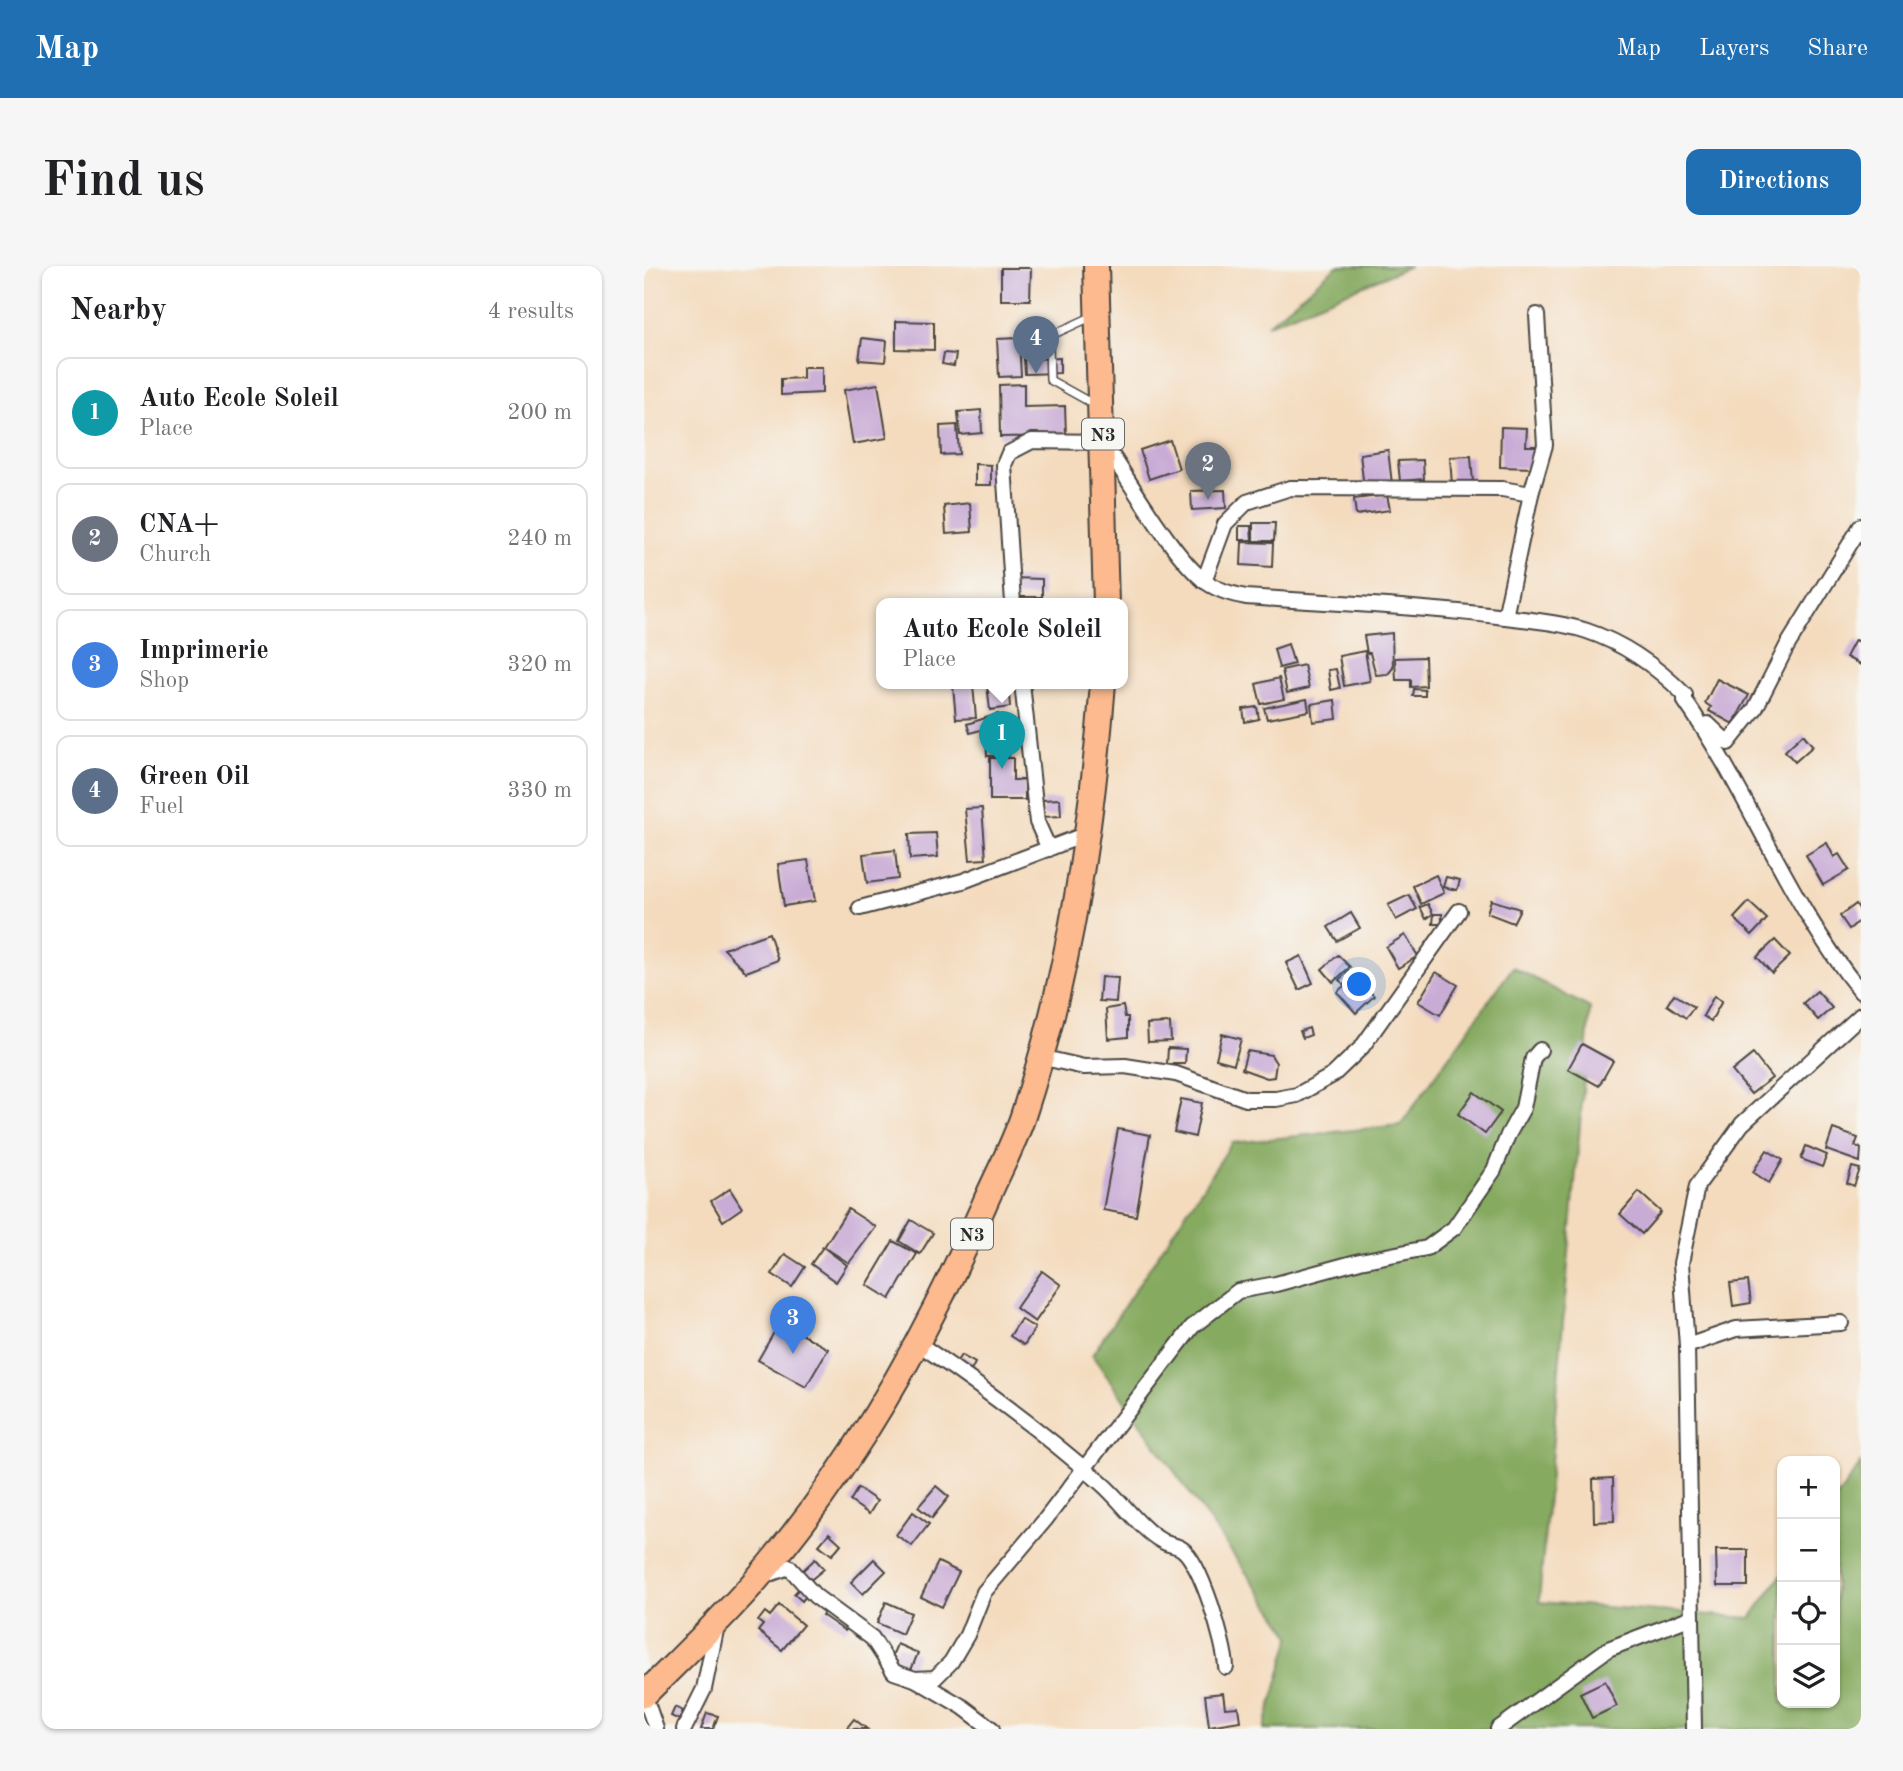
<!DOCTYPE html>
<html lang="en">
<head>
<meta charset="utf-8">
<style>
	:root { --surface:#fff; --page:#f6f6f6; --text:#202124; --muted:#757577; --line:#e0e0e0; --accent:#1f6fb2 }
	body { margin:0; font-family:"Old Standard TT",serif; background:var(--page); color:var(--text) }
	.controls { position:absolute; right:21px; bottom:21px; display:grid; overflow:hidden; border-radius:14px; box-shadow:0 2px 5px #0004 }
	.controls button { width:63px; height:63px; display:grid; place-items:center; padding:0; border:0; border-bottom:2px solid var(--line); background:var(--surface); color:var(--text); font:35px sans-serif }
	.you { position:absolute; left:716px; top:719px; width:24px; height:24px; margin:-18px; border:5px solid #fff; border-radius:50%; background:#1a73e8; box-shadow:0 0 0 10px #1a73e833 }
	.badge { display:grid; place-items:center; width:46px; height:46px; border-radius:50%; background:var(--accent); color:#fff; font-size:23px; font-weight:700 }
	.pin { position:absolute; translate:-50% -58px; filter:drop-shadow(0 2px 4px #0008) }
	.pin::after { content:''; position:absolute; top:37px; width:24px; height:21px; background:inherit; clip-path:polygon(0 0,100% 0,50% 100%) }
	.popup { position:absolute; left:232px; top:332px; width:252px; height:91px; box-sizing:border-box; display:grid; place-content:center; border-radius:14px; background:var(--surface); filter:drop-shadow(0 2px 5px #0005); font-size:23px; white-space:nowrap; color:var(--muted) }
	.popup b { font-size:26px; color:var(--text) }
	.popup::after { content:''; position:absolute; left:50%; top:100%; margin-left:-14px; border:14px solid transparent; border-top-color:var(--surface) }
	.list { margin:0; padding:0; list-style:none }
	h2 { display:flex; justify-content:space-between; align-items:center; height:91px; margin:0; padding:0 28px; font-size:30px }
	h2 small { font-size:23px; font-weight:400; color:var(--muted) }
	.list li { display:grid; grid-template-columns:46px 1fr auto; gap:21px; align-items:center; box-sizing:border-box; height:112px; margin:0 14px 14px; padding:0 14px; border:2px solid var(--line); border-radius:14px }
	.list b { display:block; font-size:26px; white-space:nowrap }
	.list p { margin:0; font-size:23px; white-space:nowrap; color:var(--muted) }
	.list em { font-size:23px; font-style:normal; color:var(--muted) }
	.icon { flex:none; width:38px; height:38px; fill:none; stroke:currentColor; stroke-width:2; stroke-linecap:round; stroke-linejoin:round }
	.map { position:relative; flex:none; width:1217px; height:1463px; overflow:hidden; border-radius:14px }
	header { display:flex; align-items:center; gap:42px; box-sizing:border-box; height:98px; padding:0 35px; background:var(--accent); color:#fff }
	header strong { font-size:33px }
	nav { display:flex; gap:38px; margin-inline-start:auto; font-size:24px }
	.intro { display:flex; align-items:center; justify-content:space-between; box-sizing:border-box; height:168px; padding:0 42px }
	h1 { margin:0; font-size:49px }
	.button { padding:18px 32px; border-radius:14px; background:var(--accent); color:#fff; font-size:24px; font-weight:700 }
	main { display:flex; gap:42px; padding:0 42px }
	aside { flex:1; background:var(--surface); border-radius:14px; box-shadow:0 2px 5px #0004 }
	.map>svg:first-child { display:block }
</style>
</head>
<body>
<header>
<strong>Map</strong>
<nav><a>Map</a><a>Layers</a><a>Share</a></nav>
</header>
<div class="intro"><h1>Find us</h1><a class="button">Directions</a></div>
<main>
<aside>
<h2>Nearby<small>4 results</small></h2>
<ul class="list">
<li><span class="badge" style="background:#0f9aa8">1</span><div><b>Auto Ecole Soleil</b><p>Place</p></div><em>200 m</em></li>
<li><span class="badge" style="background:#6b7280">2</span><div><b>CNA+</b><p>Church</p></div><em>240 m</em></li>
<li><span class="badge" style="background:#3f7fe0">3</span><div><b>Imprimerie</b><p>Shop</p></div><em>320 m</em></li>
<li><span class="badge" style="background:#5c6f8a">4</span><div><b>Green Oil</b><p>Fuel</p></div><em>330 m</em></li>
</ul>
</aside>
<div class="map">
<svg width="1217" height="1463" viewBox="0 0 1217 1463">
	<rect width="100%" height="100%" fill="#f6f6f2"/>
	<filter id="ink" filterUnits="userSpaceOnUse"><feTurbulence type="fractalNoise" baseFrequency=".0143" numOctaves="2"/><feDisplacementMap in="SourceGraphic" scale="14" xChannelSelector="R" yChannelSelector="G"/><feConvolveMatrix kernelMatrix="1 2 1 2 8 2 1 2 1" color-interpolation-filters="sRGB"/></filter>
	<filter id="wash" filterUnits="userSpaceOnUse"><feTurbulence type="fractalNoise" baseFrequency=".00686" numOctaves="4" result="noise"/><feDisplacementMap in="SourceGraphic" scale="28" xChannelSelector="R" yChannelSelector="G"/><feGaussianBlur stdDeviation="1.57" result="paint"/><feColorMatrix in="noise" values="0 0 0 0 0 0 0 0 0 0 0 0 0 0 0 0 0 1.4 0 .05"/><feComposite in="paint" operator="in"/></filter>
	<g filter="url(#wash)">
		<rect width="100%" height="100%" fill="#f4dbbe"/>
		<g fill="#86aa60" stroke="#586a46" stroke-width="2">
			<polygon points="693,0 766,0 623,59"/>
			<polygon points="869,701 946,742 895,1336 1107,1352 1138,1308 1138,1437 1191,1437 1191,1234 1217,1197 1217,1463 620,1463 647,1370 448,1089 588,877 756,859"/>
		</g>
		<g id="blocks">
			<g fill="#c9acd6">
				<polygon points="357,2 387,2 386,34 357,34"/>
				<polygon points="252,55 290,56 290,84 252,83"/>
				<polygon points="218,72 243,75 241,96 215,94"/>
				<polygon points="375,72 377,110 355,111 353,73"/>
				<polygon points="300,87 312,88 310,100 298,98"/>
				<polygon points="416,92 416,107 381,108 380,93"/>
				<polygon points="159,101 178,101 178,127 137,129 137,113 159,112"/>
				<polygon points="234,118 243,172 209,178 200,124"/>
				<polygon points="380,118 380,141 421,140 422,170 356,171 355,119"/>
				<polygon points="337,144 338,167 316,169 314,146"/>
				<polygon points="313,159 315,188 297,189 296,160"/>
				<polygon points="857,161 883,162 882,180 893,180 892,202 856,201"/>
				<polygon points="526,174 535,203 505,213 496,184"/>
				<polygon points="744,184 748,218 720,222 716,188"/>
				<polygon points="827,190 829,217 808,219 806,191"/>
				<polygon points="779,194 780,213 756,215 754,195"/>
				<polygon points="331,198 347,199 347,219 331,219"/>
				<polygon points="581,224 582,242 548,244 547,225"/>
				<polygon points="743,229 746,244 712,249 710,233"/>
				<polygon points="326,237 328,266 302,268 300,240"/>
				<polygon points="609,257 631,257 630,275 609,275"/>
				<polygon points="595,260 607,260 608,274 595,274"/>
				<polygon points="598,276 629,277 628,301 597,299"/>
				<polygon points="369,312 398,313 398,331 369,331"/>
				<polygon points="748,367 749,402 744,408 732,409 726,387 723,387 720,370"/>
				<polygon points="1211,374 1217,377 1217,399 1202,391"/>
				<polygon points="644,378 650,398 635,402 630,383"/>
				<polygon points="721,385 726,415 700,420 695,390"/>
				<polygon points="781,391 782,420 767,421 767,414 752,414 751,392"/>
				<polygon points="660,399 665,422 643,427 638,404"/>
				<polygon points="692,403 696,422 687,424 684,404"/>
				<polygon points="635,412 640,433 617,438 612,418"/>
				<polygon points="1073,413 1105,429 1089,458 1065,445 1067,441 1061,437"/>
				<polygon points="364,417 366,441 346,444 343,418"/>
				<polygon points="329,419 332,452 312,453 309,420"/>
				<polygon points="770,423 781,424 781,430 769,430"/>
				<polygon points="663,433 665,445 623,453 620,442"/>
				<polygon points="691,434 693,453 669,456 667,438"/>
				<polygon points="613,441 615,453 601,456 599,443"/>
				<polygon points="354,448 357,458 326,467 323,458"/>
				<polygon points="364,467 365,489 343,490 342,468"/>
				<polygon points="1159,468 1169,480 1151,496 1141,485"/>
				<polygon points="346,492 369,492 369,514 381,514 381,534 346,534"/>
				<polygon points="416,533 417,550 399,551 398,534"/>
				<polygon points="338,542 342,593 326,594 321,543"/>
				<polygon points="292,567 294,591 266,593 265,568"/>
				<polygon points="1183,577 1190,591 1195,588 1205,604 1179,619 1162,589"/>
				<polygon points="251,584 254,613 223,617 219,588"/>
				<polygon points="164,594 171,635 140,640 134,598"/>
				<polygon points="792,609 800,627 777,638 769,620"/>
				<polygon points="802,611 816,614 813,624 799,621"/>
				<polygon points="765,629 773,643 752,654 744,639"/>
				<polygon points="847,634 876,643 869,657 843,647"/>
				<polygon points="1105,636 1123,653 1108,669 1090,652"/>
				<polygon points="784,638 789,648 782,653 776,641"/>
				<polygon points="1212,638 1217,646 1217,654 1205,663 1196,650"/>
				<polygon points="707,647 716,662 693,675 684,661"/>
				<polygon points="790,648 798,648 798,658 789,658"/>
				<polygon points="125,667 134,694 102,706 80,683"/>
				<polygon points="761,669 774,690 754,702 742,681"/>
				<polygon points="1131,674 1146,690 1128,707 1113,691"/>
				<polygon points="694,689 706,701 689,716 678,703"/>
				<polygon points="657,690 669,717 655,724 642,697"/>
				<polygon points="705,705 709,710 704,716 711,709 730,730 712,747 693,726 701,719 695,714"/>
				<polygon points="792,706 814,719 796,749 774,736"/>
				<polygon points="457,711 474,712 472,736 455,735"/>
				<polygon points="1173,725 1188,742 1174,754 1159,737"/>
				<polygon points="1030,728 1050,741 1042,752 1023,739"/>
				<polygon points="1070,730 1078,735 1067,755 1059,750"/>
				<polygon points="479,740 481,751 484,751 484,771 464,773 462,743"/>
				<polygon points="526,757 527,775 504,776 503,758"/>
				<polygon points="665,762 667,769 659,772 656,765"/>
				<polygon points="578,768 597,773 590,798 572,793"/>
				<polygon points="938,778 969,795 955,820 924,803"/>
				<polygon points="524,782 542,783 541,798 523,798"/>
				<polygon points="603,785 627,789 632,797 630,811 623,812 598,803"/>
				<polygon points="1109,788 1128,812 1107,828 1088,805"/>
				<polygon points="830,826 857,846 841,868 814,848"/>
				<polygon points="537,833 558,837 551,871 530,866"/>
				<polygon points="474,863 506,869 492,950 459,944"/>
				<polygon points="1189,863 1214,872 1211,880 1217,882 1216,896 1182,884"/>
				<polygon points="1162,880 1183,889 1178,901 1157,893"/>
				<polygon points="1123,884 1139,894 1125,917 1109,906"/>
				<polygon points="1208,901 1216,903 1210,920 1203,917"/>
				<polygon points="86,923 98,942 79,955 67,935"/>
				<polygon points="995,926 1017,946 998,968 976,948"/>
				<polygon points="204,943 232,961 205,997 180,981"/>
				<polygon points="267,954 289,967 276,988 255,975"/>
				<polygon points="249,975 273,988 246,1033 223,1019"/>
				<polygon points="179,981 203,999 192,1016 167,998"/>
				<polygon points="141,988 161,1001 148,1021 128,1008"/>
				<polygon points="398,1005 417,1019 391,1056 372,1042"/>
				<polygon points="1104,1015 1107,1037 1089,1040 1086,1017"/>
				<polygon points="377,1053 391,1062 380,1079 366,1070"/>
				<polygon points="136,1056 184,1083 162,1121 114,1094"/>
				<polygon points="317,1089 331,1097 325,1109 310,1100"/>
				<polygon points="969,1212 970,1255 950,1256 949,1213"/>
				<polygon points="292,1220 305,1231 288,1252 274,1241"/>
				<polygon points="214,1222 233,1235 225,1248 206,1235"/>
				<polygon points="269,1246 285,1258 268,1280 252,1269"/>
				<polygon points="185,1267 197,1278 188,1289 175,1279"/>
				<polygon points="1072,1284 1104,1284 1104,1320 1073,1320"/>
				<polygon points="171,1293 180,1303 164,1316 156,1307"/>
				<polygon points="230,1293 242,1305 219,1328 207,1316"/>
				<polygon points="294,1296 315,1306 298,1341 277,1331"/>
				<polygon points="161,1316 168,1323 158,1335 150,1328"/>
				<polygon points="242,1336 267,1347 258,1368 233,1357"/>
				<polygon points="135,1339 159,1359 138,1384 114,1365 119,1359 114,1355 121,1346 126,1350"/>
				<polygon points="183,1341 207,1357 201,1365 178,1349"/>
				<polygon points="253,1378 274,1387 263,1414 242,1405"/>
				<polygon points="961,1415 973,1440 948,1452 936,1427"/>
				<polygon points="579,1427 581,1442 594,1441 596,1455 565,1460 561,1429"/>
				<polygon points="31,1441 39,1445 35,1454 27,1450"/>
				<polygon points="63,1447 74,1450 69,1463 57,1463"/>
				<polygon points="210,1453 223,1463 202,1463"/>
			</g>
		</g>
	</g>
	<g filter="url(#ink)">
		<use href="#blocks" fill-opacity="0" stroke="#494541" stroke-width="2"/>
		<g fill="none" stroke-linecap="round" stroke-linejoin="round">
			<g stroke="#494541" stroke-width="10">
				<polyline id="service" points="447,51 410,68 405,79 406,114 451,139"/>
			</g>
			<g stroke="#494541" stroke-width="18">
				<g id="minor">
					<polyline points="560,315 581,258 603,236 646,222 858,223 887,228"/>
					<path d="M 369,337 L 360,199 L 365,187 L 388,175 L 459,176 C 484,212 530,293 562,316 C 575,325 588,328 602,331 C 686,337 770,340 853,350 C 883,354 915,356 943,365 C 982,378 1013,401 1041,429 L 1041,435 C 1106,528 1144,637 1217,726"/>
					<polyline points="861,351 887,228 901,179 893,49"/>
					<polyline points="378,417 393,556 405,583"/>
					<polyline points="1064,458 1084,477 1111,443 1143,380 1217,260"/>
					<polyline points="216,642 319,615 440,569"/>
					<polyline points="396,791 440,801 481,800 532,808 602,833 632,833 653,829 689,809 718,781 815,645"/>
					<path d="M 275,1078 C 338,1121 399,1166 457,1217 C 476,1233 497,1264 518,1275 C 524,1279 533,1279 538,1283 C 557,1296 581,1378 582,1401"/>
					<polyline points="1043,1080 1092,1063 1197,1057"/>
					<polyline points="120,1310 145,1301 171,1330 228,1372 250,1406 271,1413 291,1412 307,1396 323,1369 340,1326 401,1254 548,1061 594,1025 632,1018 716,995 783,982 810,962 850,904 864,869 879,842 889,792 896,784"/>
					<polyline points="271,1413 319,1441 348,1463"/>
					<polyline points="0,1428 12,1463"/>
					<polyline points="40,1463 60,1423 73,1359"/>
					<polyline points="854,1463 964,1383 1048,1351"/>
					<polyline points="1050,1463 1043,1080 1037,997 1053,920 1098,858 1217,749"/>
				</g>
			</g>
			<g stroke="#494541" stroke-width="28">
				<g id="trunk">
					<polyline points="452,0 462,337"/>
					<path d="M 0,1429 C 38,1391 77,1354 112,1314 C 208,1203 282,1072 340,939 C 353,909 369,880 379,850 C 425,711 448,563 459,417"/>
				</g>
			</g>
			<use href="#service" stroke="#fff" stroke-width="7"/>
			<use href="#minor" stroke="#fff" stroke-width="14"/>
			<use href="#trunk" stroke="#fcba8e" stroke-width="24"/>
		</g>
	</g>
	<g text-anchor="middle" stroke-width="7" stroke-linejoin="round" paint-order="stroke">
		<g fill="#f6f6f2" stroke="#686867" stroke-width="2">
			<rect x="438" y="152.5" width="42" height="31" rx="5"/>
			<rect x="307" y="952.5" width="42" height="31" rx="5"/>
		</g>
		<g font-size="19" font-weight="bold" fill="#2b2b2b">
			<text x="459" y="175">N3</text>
			<text x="328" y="975">N3</text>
		</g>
	</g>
</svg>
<div class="controls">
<button>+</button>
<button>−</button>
<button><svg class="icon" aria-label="locate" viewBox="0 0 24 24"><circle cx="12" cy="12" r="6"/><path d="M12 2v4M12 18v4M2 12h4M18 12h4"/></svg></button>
<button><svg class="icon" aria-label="layers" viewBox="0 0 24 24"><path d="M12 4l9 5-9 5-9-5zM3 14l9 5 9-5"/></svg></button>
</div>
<div class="you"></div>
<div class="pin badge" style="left:358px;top:503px;background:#0f9aa8">1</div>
<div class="popup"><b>Auto Ecole Soleil</b>Place</div>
<div class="pin badge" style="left:564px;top:234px;background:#6b7280">2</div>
<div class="pin badge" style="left:149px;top:1088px;background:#3f7fe0">3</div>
<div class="pin badge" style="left:392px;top:108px;background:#5c6f8a">4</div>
</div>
</main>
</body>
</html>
